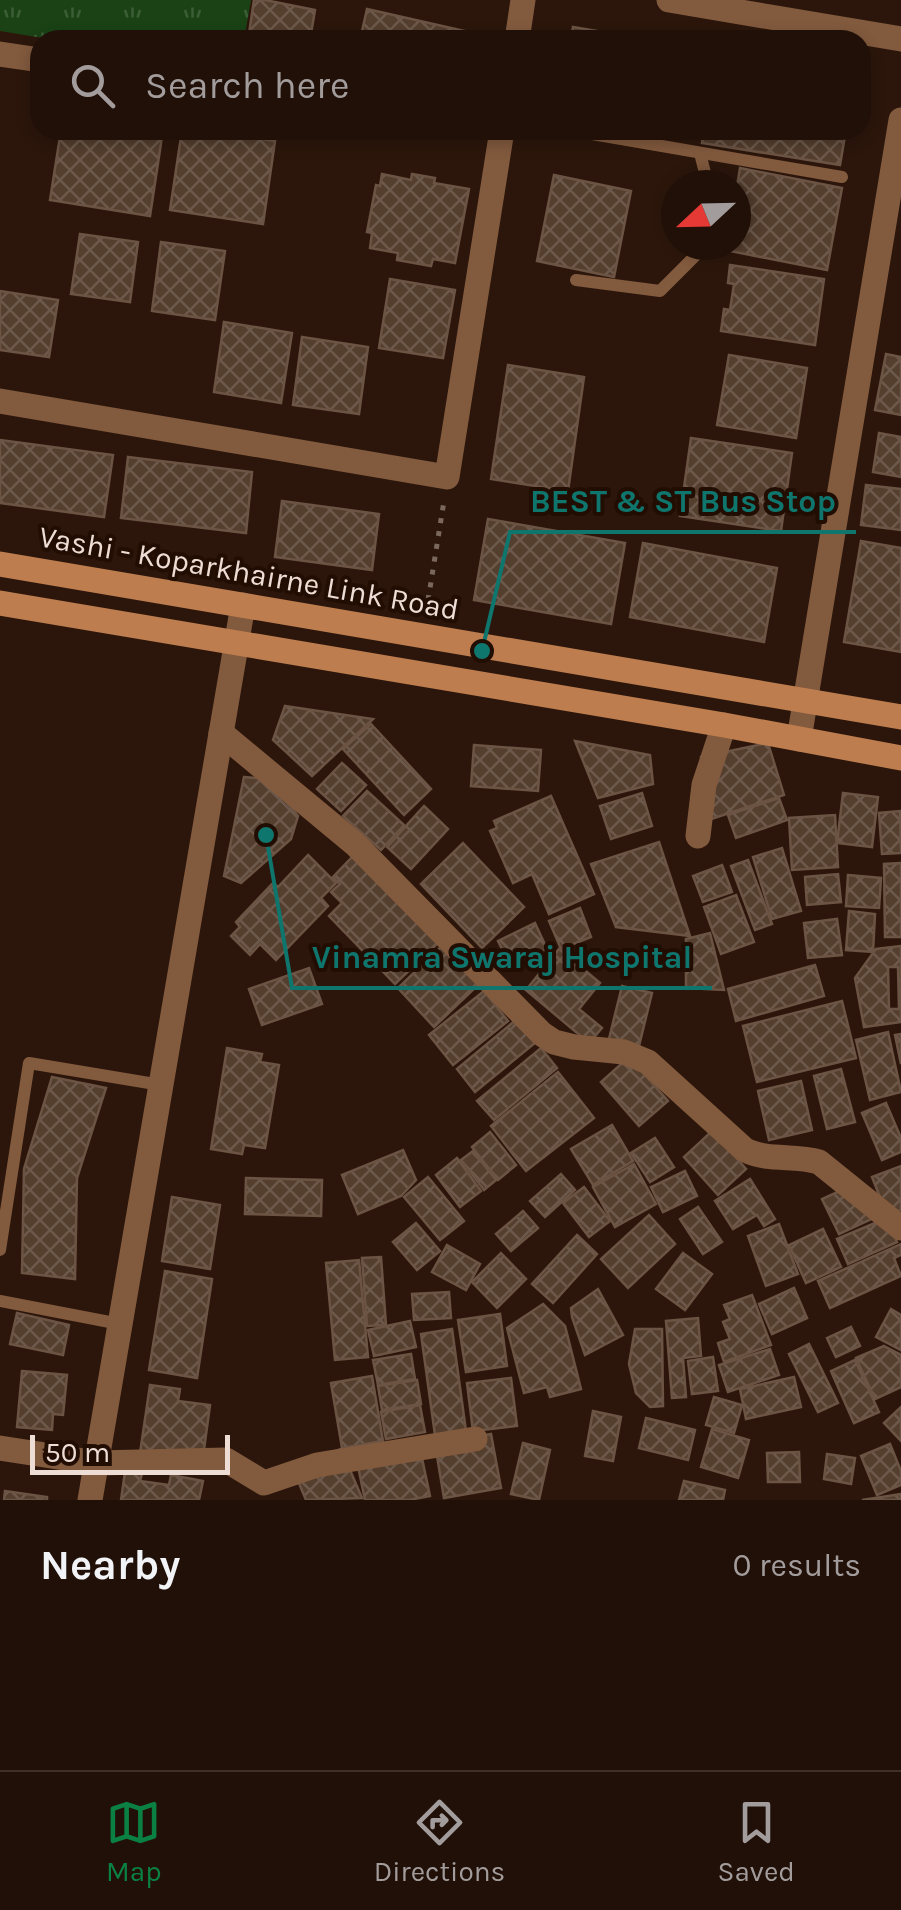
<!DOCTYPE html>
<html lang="en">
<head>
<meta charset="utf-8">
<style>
	:root { --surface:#211008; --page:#291912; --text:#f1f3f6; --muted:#a29d9c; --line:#3e3029; --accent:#0b8043 }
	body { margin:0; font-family:Karla,sans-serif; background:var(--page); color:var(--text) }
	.compass { position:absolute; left:661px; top:170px; width:90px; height:90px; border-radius:50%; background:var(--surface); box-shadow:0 5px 15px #0003; rotate:248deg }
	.scale { position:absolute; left:30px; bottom:25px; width:200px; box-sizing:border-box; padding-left:10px; border:5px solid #edddd5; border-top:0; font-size:28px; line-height:35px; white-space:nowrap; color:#edddd5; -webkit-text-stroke:8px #220d03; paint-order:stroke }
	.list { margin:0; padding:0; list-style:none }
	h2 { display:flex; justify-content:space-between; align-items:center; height:130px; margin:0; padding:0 40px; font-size:42px }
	h2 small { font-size:32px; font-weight:400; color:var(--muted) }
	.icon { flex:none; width:55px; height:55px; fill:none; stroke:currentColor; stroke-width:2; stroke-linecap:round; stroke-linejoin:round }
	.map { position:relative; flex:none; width:901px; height:1500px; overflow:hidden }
	.search { position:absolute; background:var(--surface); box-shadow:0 5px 15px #0003; left:30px; right:30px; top:30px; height:110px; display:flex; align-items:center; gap:25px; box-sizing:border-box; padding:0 35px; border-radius:30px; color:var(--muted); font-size:38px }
	.sheet { height:270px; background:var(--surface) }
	nav { display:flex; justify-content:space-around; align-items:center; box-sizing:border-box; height:140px; border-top:2px solid var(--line); background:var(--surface); font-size:28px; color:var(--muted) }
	nav a { display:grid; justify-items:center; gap:5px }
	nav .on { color:var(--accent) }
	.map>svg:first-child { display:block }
</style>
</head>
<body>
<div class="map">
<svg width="901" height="1500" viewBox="0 0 901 1500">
	<defs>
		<pattern id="grass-tufts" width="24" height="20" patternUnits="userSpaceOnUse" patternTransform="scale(2.5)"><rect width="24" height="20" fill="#1a4215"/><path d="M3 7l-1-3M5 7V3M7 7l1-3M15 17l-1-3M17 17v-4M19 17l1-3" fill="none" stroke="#3c5d36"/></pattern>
		<pattern id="building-cross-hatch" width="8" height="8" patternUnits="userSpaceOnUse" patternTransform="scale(2.5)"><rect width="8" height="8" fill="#543e2e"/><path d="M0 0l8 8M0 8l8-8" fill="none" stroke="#6d594b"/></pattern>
	</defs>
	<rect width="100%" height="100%" fill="#2c160b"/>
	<polygon fill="url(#grass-tufts)" points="0,0 251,0 244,40 55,40 0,31"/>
	<g fill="url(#building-cross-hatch)" stroke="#6c5444" stroke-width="2.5" fill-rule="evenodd">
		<polygon points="254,0 265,0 315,10 310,40 248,40"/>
		<polygon points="367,9 491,37 491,40 360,40"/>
		<polygon points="573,27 651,40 571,40"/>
		<polygon points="61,130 163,130 150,216 50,200"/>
		<polygon points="182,130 203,130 275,141 263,224 170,210"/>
		<polygon points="704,130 846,130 840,165 702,143"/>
		<polygon points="740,168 842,188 827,270 725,250 726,245 736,245 736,192"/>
		<polygon points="382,174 411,180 412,174 435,178 434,183 469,189 455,263 433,259 431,266 397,260 398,253 370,248 372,233 367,232 376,185 380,186"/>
		<polygon points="554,175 631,191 614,277 537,261"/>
		<polygon points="80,234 138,242 130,302 71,294"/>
		<polygon points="161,242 225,251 215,320 152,311"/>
		<polygon points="730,265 824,279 815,345 721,331 724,309 730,310 734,284 728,283"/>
		<polygon points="390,279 455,290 443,358 379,348"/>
		<polygon points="0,291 58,300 49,357 0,350"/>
		<polygon points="224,322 292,333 281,403 214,392"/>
		<polygon points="302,337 368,347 359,414 293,405"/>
		<polygon points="886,354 901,357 901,415 875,410"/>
		<polygon points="729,355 807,368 796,438 717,425"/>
		<polygon points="508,365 584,377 568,491 491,479"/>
		<polygon points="879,433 901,437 901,477 873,472"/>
		<polygon points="691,438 792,453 781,531 680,516"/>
		<polygon points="0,440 113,455 104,517 0,503"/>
		<polygon points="128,457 252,472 246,533 121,518"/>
		<polygon points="866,485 901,489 901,530 861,525"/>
		<polygon points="282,501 379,514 372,570 275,557"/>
		<polygon points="488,519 625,543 611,624 474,600"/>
		<polygon points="861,541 901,548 901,652 844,642"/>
		<polygon points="643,543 777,568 764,642 630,617"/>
		<polygon points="285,706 373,719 312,776 273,740"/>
		<polygon points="371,724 431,789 404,815 343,749"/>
		<polygon points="575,741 650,755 653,784 598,798"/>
		<polygon points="768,743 784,795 708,820 701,757"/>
		<polygon points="474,745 541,750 538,791 471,786"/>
		<polygon points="342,763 366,785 341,811 317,789"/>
		<polygon points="244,777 268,779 298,816 291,839 241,883 224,876"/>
		<polygon points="367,791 404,825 381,850 343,816"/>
		<polygon points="642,793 652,826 611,839 600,806"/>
		<polygon points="843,793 878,797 872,847 837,843"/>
		<polygon points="551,796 594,894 549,914 532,874 513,883 490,831 497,828 494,821"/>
		<polygon points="779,798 787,820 736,838 728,815"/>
		<polygon points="424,806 448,829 411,869 387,847"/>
		<polygon points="900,811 901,853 882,854 879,813"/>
		<polygon points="835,815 838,867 792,870 789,818"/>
		<polygon points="659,842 690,936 616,927 591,864"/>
		<polygon points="463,843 524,907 482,948 421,884"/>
		<polygon points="782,848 801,911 772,919 753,857"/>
		<polygon points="355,854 440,941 395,984 329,916 342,903 331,892 340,884 333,877"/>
		<polygon points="308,855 336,883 321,898 328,906 276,960 260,944 250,955 231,936 240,927 236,922 273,883 278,887"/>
		<polygon points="748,860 772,924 755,930 731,866"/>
		<polygon points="901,863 901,937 885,937 884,864"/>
		<polygon points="722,865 732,892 703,902 693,876"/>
		<polygon points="838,874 841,902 807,905 805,877"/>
		<polygon points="848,875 881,878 879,908 846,906"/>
		<polygon points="736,895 754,942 721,954 704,907"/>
		<polygon points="580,908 591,937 561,949 549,921"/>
		<polygon points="849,911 875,914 873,952 846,950"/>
		<polygon points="837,919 842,955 808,958 804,923"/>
		<polygon points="535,923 547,949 511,967 498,941"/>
		<polygon points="710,933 724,990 686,988 686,939"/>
		<polygon points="442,946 478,985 434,1027 398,988"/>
		<path d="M 901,946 L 901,1022 L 864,1027 L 855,978 L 876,949 ZM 888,967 L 898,967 L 899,1009 L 889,1009 Z"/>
		<polygon points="559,949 600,983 579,1009 602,1028 589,1043 526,990"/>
		<polygon points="815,965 824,996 736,1021 728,989"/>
		<polygon points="309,968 322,1004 262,1025 249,989"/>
		<polygon points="622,986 652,993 638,1050 608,1043"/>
		<polygon points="484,991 508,1021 453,1065 429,1035"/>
		<polygon points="842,1001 856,1058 757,1082 743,1026"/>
		<polygon points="517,1019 536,1042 475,1092 457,1069"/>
		<polygon points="888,1032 901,1092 870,1100 856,1040"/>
		<polygon points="901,1034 901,1064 895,1035"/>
		<polygon points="227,1048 262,1054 260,1062 279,1065 265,1148 244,1145 242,1154 211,1149"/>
		<polygon points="541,1048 557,1068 494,1120 477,1101"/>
		<polygon points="629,1057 668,1101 639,1126 601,1082"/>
		<polygon points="841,1069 855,1122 827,1129 814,1076"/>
		<polygon points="558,1072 594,1118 526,1171 491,1126"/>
		<polygon points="52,1077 106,1088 77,1178 75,1279 22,1273 24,1169"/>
		<polygon points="801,1081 812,1130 769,1140 758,1091"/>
		<polygon points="886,1103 901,1138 901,1152 882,1160 862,1113"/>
		<polygon points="612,1125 633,1161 593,1185 571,1149"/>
		<polygon points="712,1131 746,1169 718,1195 684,1157"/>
		<polygon points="490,1132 516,1165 498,1180 472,1147"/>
		<polygon points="655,1138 674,1167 650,1182 631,1153"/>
		<polygon points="403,1150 416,1180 401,1196 358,1214 342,1175"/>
		<polygon points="473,1151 496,1180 484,1190 461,1160"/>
		<polygon points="457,1158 481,1191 460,1207 436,1175"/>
		<polygon points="634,1164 656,1204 615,1227 593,1187"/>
		<polygon points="901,1166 901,1210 887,1215 872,1177"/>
		<polygon points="685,1171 697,1196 663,1212 651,1187"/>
		<polygon points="561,1174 575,1190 545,1217 530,1201"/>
		<polygon points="428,1177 464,1221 440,1240 404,1197"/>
		<polygon points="246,1178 322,1180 321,1216 245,1214"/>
		<polygon points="750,1179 775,1219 764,1226 757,1215 733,1229 715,1201"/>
		<polygon points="584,1187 610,1221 589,1237 563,1203"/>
		<polygon points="844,1189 874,1218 839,1234 822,1199"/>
		<polygon points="172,1197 220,1205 210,1269 162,1261"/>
		<polygon points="698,1207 722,1242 703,1254 680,1219"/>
		<polygon points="523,1211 538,1228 511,1251 496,1234"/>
		<polygon points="649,1215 675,1244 628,1288 601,1259"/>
		<polygon points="887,1218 897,1242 848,1264 837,1239"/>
		<polygon points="416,1223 440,1251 417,1270 393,1242"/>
		<polygon points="779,1224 798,1274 766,1286 748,1236"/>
		<polygon points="823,1229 841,1267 806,1283 789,1245"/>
		<polygon points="577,1235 597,1254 553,1303 532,1284"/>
		<polygon points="901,1244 901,1255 894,1258 901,1276 830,1308 818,1281"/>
		<polygon points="447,1245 480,1264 466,1290 432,1272"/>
		<polygon points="501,1253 526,1279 497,1308 472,1282"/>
		<polygon points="683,1253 712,1274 685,1310 656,1289"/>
		<polygon points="381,1257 386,1325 367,1326 362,1258"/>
		<polygon points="359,1260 368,1357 335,1360 326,1263"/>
		<polygon points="165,1271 212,1279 197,1378 149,1370"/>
		<polygon points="794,1288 807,1318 772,1334 759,1304"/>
		<polygon points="598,1289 623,1335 585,1355 572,1317 571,1308"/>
		<polygon points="449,1292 451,1318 414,1320 412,1294"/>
		<polygon points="752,1295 771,1345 724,1362 718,1343 730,1339 723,1322 730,1319 724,1305"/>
		<polygon points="543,1304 565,1326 581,1389 550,1397 547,1387 524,1393 507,1328"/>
		<polygon points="891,1309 901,1315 901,1350 876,1337"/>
		<polygon points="17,1313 69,1325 63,1355 10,1344"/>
		<polygon points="500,1314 507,1366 466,1372 458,1320"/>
		<polygon points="698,1318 701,1356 683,1358 686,1397 672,1398 666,1321"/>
		<polygon points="410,1321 416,1347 374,1356 368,1330"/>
		<polygon points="851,1327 860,1346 836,1357 827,1338"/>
		<polygon points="452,1329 466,1431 435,1435 421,1334"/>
		<polygon points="635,1329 662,1329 663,1406 650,1407 636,1393 629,1364"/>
		<polygon points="809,1344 838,1403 818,1412 789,1354"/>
		<polygon points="884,1346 901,1355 901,1387 875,1399 856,1358"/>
		<polygon points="770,1349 779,1375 728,1392 719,1365"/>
		<polygon points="411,1354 415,1379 378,1385 373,1360"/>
		<polygon points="713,1357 718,1391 692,1394 688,1361"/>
		<polygon points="855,1360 879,1412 854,1423 831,1371"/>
		<polygon points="22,1371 67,1375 63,1415 53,1414 52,1430 17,1427"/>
		<polygon points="372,1376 383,1441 342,1448 331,1383"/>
		<polygon points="794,1377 801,1407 746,1419 740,1389"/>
		<polygon points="511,1378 517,1426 473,1431 467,1383"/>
		<polygon points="417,1380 421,1404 382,1410 378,1386"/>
		<polygon points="150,1385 180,1389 178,1401 210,1405 203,1457 139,1460"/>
		<polygon points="714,1397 742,1405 734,1433 706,1425"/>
		<polygon points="420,1405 425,1432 386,1439 381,1412"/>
		<polygon points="901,1407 901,1441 884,1423"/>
		<polygon points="593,1411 621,1417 613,1461 585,1456"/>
		<polygon points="646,1418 695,1430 688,1460 639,1448"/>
		<polygon points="712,1429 749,1440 738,1478 701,1467"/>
		<polygon points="491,1434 501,1488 444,1498 435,1444"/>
		<polygon points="523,1443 550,1450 539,1500 511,1494"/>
		<polygon points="419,1444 430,1496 409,1500 365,1500 356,1457"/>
		<polygon points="890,1444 901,1471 901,1485 877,1495 861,1456"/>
		<polygon points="341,1449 362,1498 306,1500 293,1469"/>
		<polygon points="799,1452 800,1482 768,1482 767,1453"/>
		<polygon points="827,1454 855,1458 851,1484 824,1479"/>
		<polygon points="125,1472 142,1474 140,1481 169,1485 171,1475 203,1481 199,1500 121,1500"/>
		<polygon points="684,1481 725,1490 723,1500 679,1500"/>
		<polygon points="5,1491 47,1497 47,1500 4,1500"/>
		<polygon points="901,1494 901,1500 862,1500"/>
	</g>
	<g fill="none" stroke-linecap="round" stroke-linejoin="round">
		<polyline stroke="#7a675d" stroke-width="5" stroke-dasharray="5 8" stroke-linecap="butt" points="426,613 444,501"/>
		<g stroke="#825a3e" stroke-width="12">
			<polyline points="569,130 842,177"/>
			<polyline points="700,153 708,185"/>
			<polyline points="576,280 660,291 695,256 697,245"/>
			<polyline points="0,1250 29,1063 161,1085"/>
			<polyline points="0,1301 120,1324"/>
		</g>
		<g stroke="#825a3e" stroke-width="25">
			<polyline points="669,0 901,39"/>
			<polyline points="517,40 523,0"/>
			<polyline points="0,54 40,60"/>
			<polyline points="0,401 447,477 502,130"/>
			<path d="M 221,733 L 355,844 L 542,1034 L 554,1042 L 574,1047 L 624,1052 L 648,1062 L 745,1150 C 770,1162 794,1154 819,1162 L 901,1228"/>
			<polyline points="799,739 901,120"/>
			<polyline points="698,836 704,785 724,725"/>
			<polyline points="0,1448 97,1463 226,1460 264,1483 317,1465 475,1439"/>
			<polyline points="90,1500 243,605"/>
		</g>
		<g stroke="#bd7d4f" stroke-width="25">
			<polyline points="0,564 901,717"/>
			<polyline points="0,603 724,725 901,758"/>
		</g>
	</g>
	<g text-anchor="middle" stroke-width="8" stroke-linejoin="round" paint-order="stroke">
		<g font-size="30" fill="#edddd5" stroke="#220d03">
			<text transform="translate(249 573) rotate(10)" y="10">Vashi - Koparkhairne Link Road</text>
		</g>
	</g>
	<path fill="none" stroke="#0f766e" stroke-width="4" d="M482 651L510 532H856M266 835L292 988H712"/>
	<g fill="#0f766e" stroke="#220d03" stroke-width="4">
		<circle cx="482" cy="651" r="10"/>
		<circle cx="266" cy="835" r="10"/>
	</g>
	<g font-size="32" text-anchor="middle" font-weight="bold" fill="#0f766e" stroke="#220d03" stroke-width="8" stroke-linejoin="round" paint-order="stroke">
		<text x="683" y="512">BEST &amp; ST Bus Stop</text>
		<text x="502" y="968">Vinamra Swaraj Hospital</text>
	</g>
</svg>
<svg class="compass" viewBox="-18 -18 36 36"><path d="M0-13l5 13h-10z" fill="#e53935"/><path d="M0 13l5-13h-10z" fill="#a29d9c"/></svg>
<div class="scale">50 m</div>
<div class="search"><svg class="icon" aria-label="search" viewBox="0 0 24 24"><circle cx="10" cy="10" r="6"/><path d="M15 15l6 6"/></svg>Search here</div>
</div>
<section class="sheet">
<h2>Nearby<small>0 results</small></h2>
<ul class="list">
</ul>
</section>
<nav>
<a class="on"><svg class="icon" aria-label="map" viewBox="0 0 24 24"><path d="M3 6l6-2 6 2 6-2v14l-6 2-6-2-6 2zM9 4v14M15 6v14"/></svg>Map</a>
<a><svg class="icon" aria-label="directions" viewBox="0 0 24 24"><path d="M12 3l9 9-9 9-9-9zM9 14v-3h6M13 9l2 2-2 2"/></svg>Directions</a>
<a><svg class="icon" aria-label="saved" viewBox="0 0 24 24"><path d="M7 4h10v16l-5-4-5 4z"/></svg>Saved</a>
</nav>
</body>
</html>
